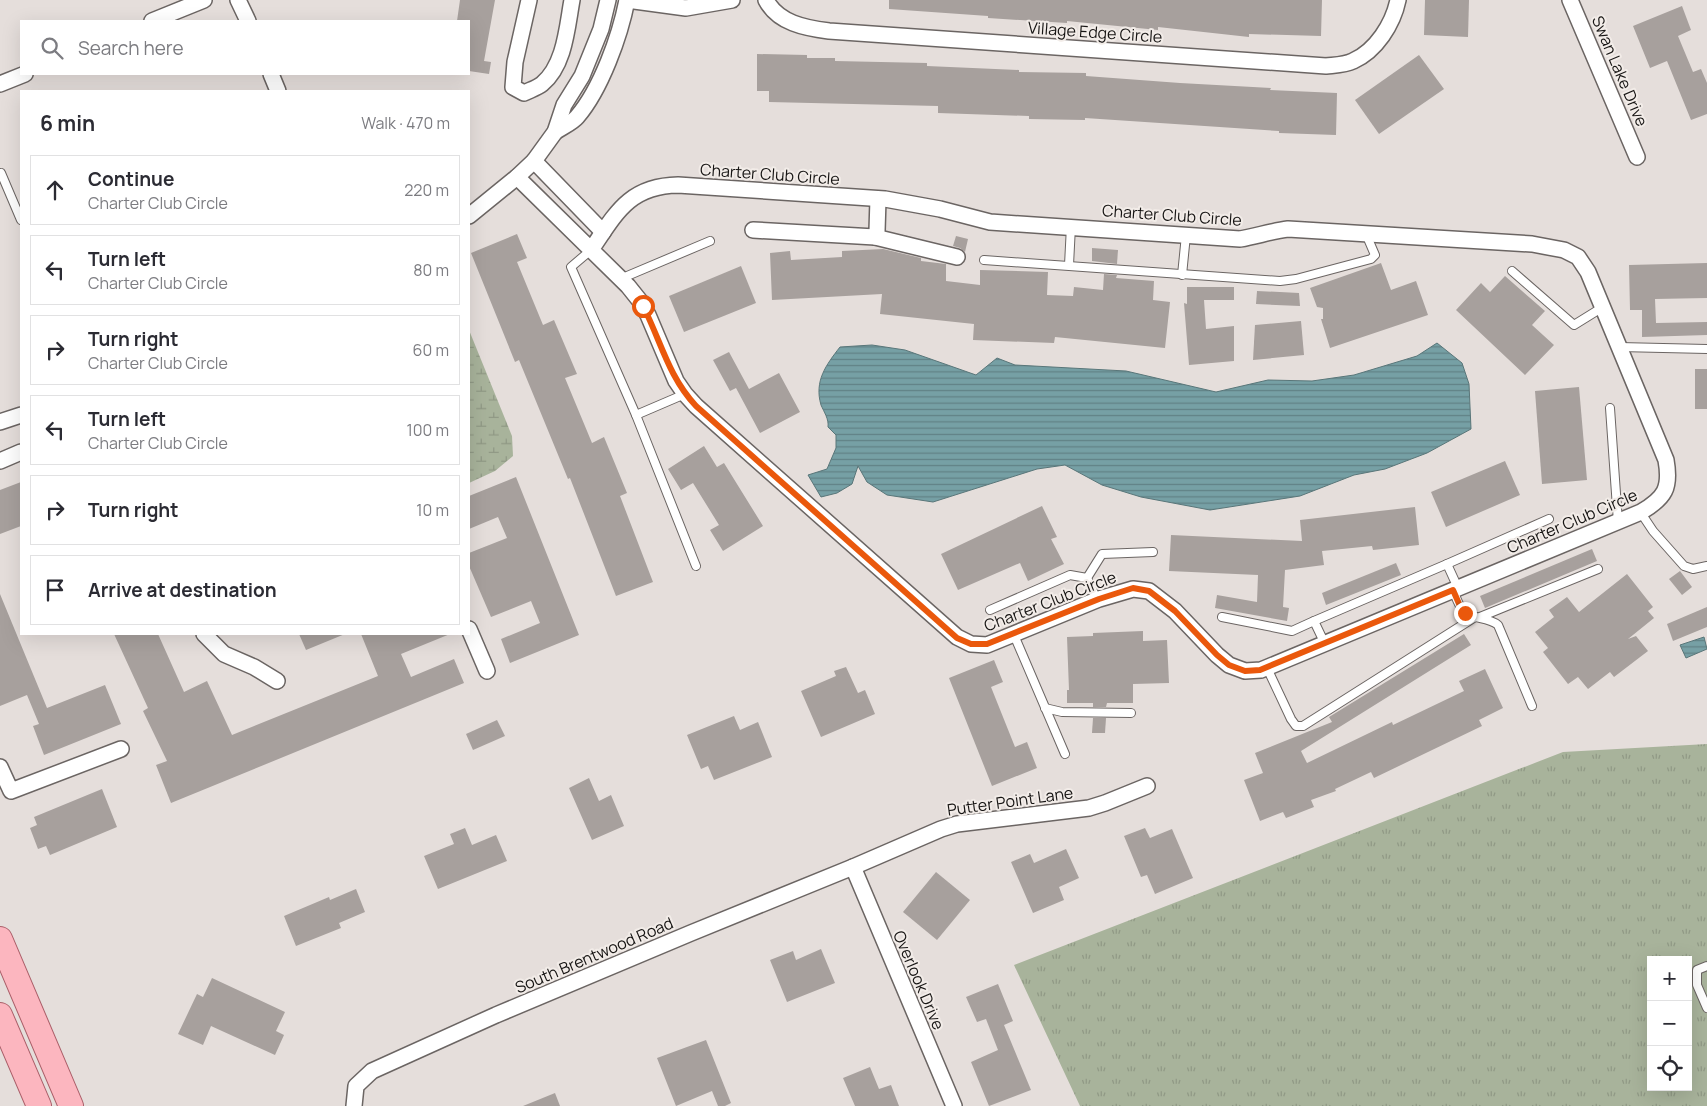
<!DOCTYPE html>
<html lang="en">
<head>
<meta charset="utf-8">
<style>
	:root { --surface:#fff; --page:#f7f7f7; --text:#2b2b33; --muted:#7c7c81; --line:#e1e1e2 }
	body { margin:0; font-family:Manrope,sans-serif; background:var(--page); color:var(--text) }
	.controls { position:absolute; right:15px; bottom:15px; display:grid; overflow:hidden; border-radius:0px; box-shadow:0 5px 20px #0002 }
	.controls button { width:45px; height:45px; display:grid; place-items:center; padding:0; border:0; border-bottom:1px solid var(--line); background:var(--surface); color:var(--text); font:25px sans-serif }
	.stop { position:absolute; width:15px; height:15px; margin:-11px; border:4px solid #ea580c; border-radius:50%; background:#fff }
	.stop.end { background:#ea580c; border-color:#fff; box-shadow:0 1px 5px #0008 }
	.list { margin:0; padding:0; list-style:none }
	h2 { display:flex; justify-content:space-between; align-items:center; height:65px; margin:0; padding:0 20px; font-size:21px }
	h2 small { font-size:16px; font-weight:400; color:var(--muted) }
	.list li { display:grid; grid-template-columns:32px 1fr auto; gap:15px; align-items:center; box-sizing:border-box; height:70px; margin:0 10px 10px; padding:0 10px; border:1px solid var(--line); border-radius:0px }
	.list b { display:block; font-size:19px; white-space:nowrap }
	.list p { margin:0; font-size:16px; white-space:nowrap; color:var(--muted) }
	.list em { font-size:16px; font-style:normal; color:var(--muted) }
	.icon { flex:none; width:28px; height:28px; fill:none; stroke:currentColor; stroke-width:2; stroke-linecap:round; stroke-linejoin:round }
	.map { position:relative; flex:none; width:1707px; height:1106px; overflow:hidden }
	.search { position:absolute; background:var(--surface); box-shadow:0 5px 20px #0002; left:20px; top:20px; width:450px; height:55px; display:flex; align-items:center; gap:12px; box-sizing:border-box; padding:0 18px; border-radius:0px; color:var(--muted); font-size:19px }
	.panel { position:absolute; background:var(--surface); box-shadow:0 5px 20px #0002; left:20px; top:90px; width:450px; height:545px; border-radius:0px }
	.map>svg:first-child { display:block }
</style>
</head>
<body>
<div class="map">
<svg width="1707" height="1106" viewBox="0 0 1707 1106">
	<defs>
		<pattern id="grass-tufts" width="24" height="20" patternUnits="userSpaceOnUse" patternTransform="scale(1.25)"><rect width="24" height="20" fill="#a8b39b"/><path d="M3 7l-1-3M5 7V3M7 7l1-3M15 17l-1-3M17 17v-4M19 17l1-3" fill="none" stroke="#909985"/></pattern>
		<pattern id="wetland-marsh" width="20" height="14" patternUnits="userSpaceOnUse" patternTransform="scale(1.25)"><rect width="20" height="14" fill="#a8b39b"/><path d="M1 5h8M5 5V1M11 12h8M15 12V8" fill="none" stroke="#909985"/></pattern>
		<pattern id="water-rules" width="6" height="5" patternUnits="userSpaceOnUse" patternTransform="scale(1.25)"><rect width="6" height="5" fill="#76a0a5"/><path d="M0 2.5h6" fill="none" stroke="#608185"/></pattern>
	</defs>
	<rect width="100%" height="100%" fill="#e5dedb"/>
	<path fill="url(#grass-tufts)" fill-rule="evenodd" d="M 1707,744 L 1707,1106 L 1080,1106 L 1014,965 L 1563,752 ZM 1651,960 L 1688,960 L 1688,1087 L 1651,1087 Z"/>
	<polygon fill="url(#wetland-marsh)" points="469,330 512,436 513,456 495,471 469,483"/>
	<g fill="url(#water-rules)" stroke="#597679">
		<path d="M 1437,343 L 1462,363 L 1469,384 L 1471,429 L 1427,453 L 1385,469 L 1354,475 L 1300,496 L 1210,510 L 1141,497 L 1102,485 L 1065,465 L 1037,469 L 933,502 L 887,495 L 867,482 L 858,466 L 852,484 L 837,493 L 821,497 L 808,475 L 827,469 L 836,448 L 836,435 L 828,427 C 829,419 824,412 821,405 C 814,381 826,365 840,347 L 872,345 L 905,350 L 976,375 L 997,358 L 1015,365 L 1126,371 L 1216,392 L 1268,380 L 1312,381 L 1354,375 L 1417,356 Z"/>
		<polygon points="1704,637 1707,649 1686,658 1680,645"/>
	</g>
	<g fill="#a7a09d">
		<polygon points="460,0 495,0 484,61 491,62 489,74 469,71 469,21 457,21"/>
		<polygon points="889,0 1322,0 1321,36 1249,34 1249,37 1158,27 1158,30 1067,21 1067,23 988,18 988,16 889,9"/>
		<polygon points="1425,0 1469,0 1468,37 1424,35"/>
		<polygon points="1682,6 1691,30 1678,36 1693,72 1701,69 1707,83 1707,114 1691,120 1667,61 1650,68 1633,26"/>
		<polygon points="757,54 807,55 807,58 835,58 835,61 927,63 927,66 1019,70 1019,72 1086,73 1086,76 1180,83 1271,88 1270,90 1337,93 1336,135 1279,133 1279,131 1085,118 1085,120 1029,119 1029,116 938,113 938,106 769,102 769,91 757,91"/>
		<polygon points="1419,55 1444,89 1379,134 1355,100"/>
		<polygon points="517,234 527,258 517,262 543,325 554,320 577,374 565,378 592,443 604,437 627,493 620,496 653,582 616,596 570,478 568,479 519,360 515,362 471,253"/>
		<polygon points="956,236 968,239 965,252 960,248 953,246"/>
		<polygon points="1092,248 1118,250 1117,264 1092,261"/>
		<polygon points="883,249 921,258 921,261 946,264 946,281 980,285 980,270 1048,272 1047,295 1073,296 1074,287 1103,290 1104,274 1117,275 1116,278 1154,281 1153,300 1170,302 1165,348 1055,337 1054,343 973,340 974,324 880,314 882,294 772,300 770,253 790,251 791,260 842,257 842,251"/>
		<polygon points="1381,263 1391,290 1416,281 1428,315 1330,348 1321,319 1323,319 1323,308 1317,307 1310,288"/>
		<polygon points="1707,263 1707,298 1655,299 1656,323 1707,322 1707,335 1642,337 1642,310 1630,310 1629,265"/>
		<polygon points="741,266 756,303 684,332 669,296"/>
		<polygon points="1505,276 1545,311 1532,325 1554,345 1525,375 1456,310 1481,283 1490,292"/>
		<polygon points="1187,287 1234,287 1234,300 1204,300 1206,329 1234,326 1234,361 1189,365 1184,303 1187,304"/>
		<polygon points="1257,291 1299,293 1300,306 1256,304"/>
		<polygon points="1301,321 1304,355 1253,360 1255,325"/>
		<polygon points="729,352 749,389 779,373 800,412 760,433 736,388 730,391 713,360"/>
		<rect x="1695" y="369" width="12" height="40"/>
		<polygon points="1579,387 1587,480 1542,484 1535,391"/>
		<polygon points="704,446 717,467 724,463 763,526 723,551 710,530 719,525 693,483 681,490 668,469"/>
		<polygon points="1505,461 1520,495 1446,527 1431,492"/>
		<polygon points="516,477 579,635 510,663 501,639 540,623 531,601 491,617 469,566 469,553 507,538 498,517 469,529 469,496"/>
		<polygon points="21,482 21,526 0,534 0,490"/>
		<polygon points="1042,506 1057,537 1051,539 1064,564 1028,581 1020,563 958,590 941,554"/>
		<polygon points="1415,507 1419,545 1373,550 1372,546 1322,551 1324,565 1285,570 1283,607 1289,608 1287,621 1215,608 1217,595 1257,602 1258,575 1169,571 1171,535 1302,541 1300,520"/>
		<polygon points="1592,549 1597,561 1485,608 1480,596"/>
		<polygon points="1396,563 1401,575 1326,605 1322,593"/>
		<polygon points="1680,571 1692,587 1682,595 1669,579"/>
		<polygon points="1627,574 1653,607 1648,611 1654,618 1628,639 1636,636 1648,651 1614,677 1610,672 1588,689 1578,677 1568,684 1543,652 1548,648 1535,632 1554,617 1549,610 1567,597 1579,612"/>
		<polygon points="0,594 47,708 105,685 121,724 44,755 33,726 39,724 27,695 0,706"/>
		<polygon points="1707,607 1707,627 1673,641 1667,624"/>
		<polygon points="1143,631 1143,641 1167,640 1169,683 1133,684 1133,703 1107,703 1106,707 1093,707 1093,703 1067,703 1067,690 1069,690 1067,637 1093,636 1093,633"/>
		<polygon points="114,634 158,634 184,692 207,681 232,735 378,676 361,634 450,634 401,654 411,677 454,659 464,683 171,803 156,765 167,761 143,711 148,708"/>
		<polygon points="299,634 345,634 306,650"/>
		<polygon points="1464,634 1471,645 1301,751 1307,763 1392,722 1393,725 1464,691 1459,681 1485,669 1503,708 1479,720 1482,726 1374,778 1371,772 1335,789 1336,791 1311,800 1314,807 1286,818 1283,812 1260,821 1244,780 1263,773 1255,753 1332,722 1329,717"/>
		<polygon points="994,660 1003,682 991,687 1015,747 1027,742 1037,768 992,786 949,678"/>
		<polygon points="846,667 858,693 865,690 875,714 821,737 801,691 836,676 834,671"/>
		<polygon points="734,716 740,730 758,722 772,757 714,780 708,766 701,769 687,735"/>
		<polygon points="1093,718 1106,718 1105,733 1092,733"/>
		<polygon points="497,720 505,736 473,750 466,734"/>
		<polygon points="589,778 599,801 611,795 624,826 592,840 569,788"/>
		<polygon points="102,789 117,827 50,855 46,846 38,849 30,828 37,825 34,817"/>
		<polygon points="465,828 472,845 496,835 507,861 438,889 424,856 454,844 450,834"/>
		<polygon points="1145,828 1150,838 1172,829 1193,878 1155,894 1147,875 1141,877 1124,836"/>
		<polygon points="1066,849 1079,878 1059,887 1064,900 1033,913 1011,862 1030,854 1034,863"/>
		<polygon points="936,872 970,900 937,940 903,912"/>
		<polygon points="356,889 365,912 339,923 341,928 296,946 284,916 329,897 330,900"/>
		<polygon points="821,949 835,983 787,1002 770,960 793,951 796,960"/>
		<polygon points="212,978 285,1012 276,1031 284,1035 275,1055 211,1026 203,1045 178,1034 197,994 203,997"/>
		<polygon points="998,984 1013,1021 1004,1025 1031,1090 989,1106 971,1062 998,1050 986,1019 977,1022 966,997"/>
		<polygon points="706,1040 731,1103 725,1106 718,1106 712,1091 676,1106 657,1058"/>
		<polygon points="870,1067 879,1089 891,1085 899,1106 855,1106 843,1078"/>
		<polygon points="555,1093 560,1106 523,1106"/>
	</g>
	<g fill="none" stroke-linecap="round" stroke-linejoin="round">
		<g stroke="#6b6563" stroke-width="10">
			<g id="lane">
				<polyline points="1,173 21,220"/>
				<polyline points="591,250 571,267 636,415"/>
				<polyline points="984,260 1280,281 1296,279 1371,259 1375,255 1366,234"/>
				<polyline points="1069,265 1071,226"/>
				<polyline points="1512,271 1574,325 1603,307"/>
				<polyline points="1182,275 1186,235"/>
				<polyline points="620,279 710,241"/>
				<polyline points="1619,347 1707,349"/>
				<polyline points="685,394 636,415 696,566"/>
				<polyline points="1610,408 1618,522"/>
				<polyline points="1641,513 1653,531 1684,566 1693,569 1707,566"/>
				<polyline points="1447,564 1549,519"/>
				<polyline points="1087,578 1102,554 1153,552"/>
				<path d="M 1453,590 C 1456,597 1458,604 1462,609 C 1469,620 1487,616 1498,625 L 1532,706"/>
				<polyline points="990,610 1070,575 1087,578 1097,600"/>
				<polyline points="1222,617 1292,631 1314,621"/>
				<polyline points="1480,617 1598,569"/>
				<polyline points="1014,635 1065,754"/>
				<polyline points="1325,644 1314,621 1447,564 1458,588"/>
				<polyline points="1267,668 1291,719 1296,726 1303,726 1475,617"/>
				<polyline points="1045,708 1062,712 1131,713"/>
				<polyline points="1707,966 1697,970 1697,985 1707,1008"/>
			</g>
		</g>
		<g stroke="#6b6563" stroke-width="18">
			<g id="street">
				<polyline points="238,0 248,21"/>
				<path d="M 529,0 L 515,62 L 513,87 L 524,93 C 530,90 537,88 542,84 C 565,65 567,27 572,0"/>
				<polyline points="627,0 686,8 732,0"/>
				<path d="M 766,0 C 778,23 805,28 829,31 L 1326,66 C 1335,65 1345,65 1353,61 C 1376,51 1393,24 1398,0"/>
				<polyline points="1570,0 1637,157"/>
				<polyline points="152,21 204,0"/>
				<polyline points="271,74 278,91"/>
				<polyline points="0,84 25,74"/>
				<path d="M 555,132 C 562,127 572,123 577,117 C 601,89 620,36 627,0"/>
				<polyline points="534,161 603,232"/>
				<path d="M 517,177 L 628,286 L 640,301 L 648,315 L 676,381 L 685,394 L 696,406 L 957,637 L 971,644 L 987,645 L 1099,599 L 1133,589 L 1149,591 L 1175,611 L 1217,655 L 1229,665 L 1245,671 L 1261,670 L 1641,512 C 1665,498 1671,488 1666,460 L 1588,272 L 1578,257 L 1564,250 L 1532,244 L 1288,229 C 1272,231 1257,236 1240,239 L 990,222 L 940,209 L 885,199 L 678,185 C 629,186 616,213 591,250"/>
				<polyline points="469,216 517,177 534,161 555,132 564,105 582,76 601,29 608,0"/>
				<polyline points="753,230 875,237 877,231 878,199"/>
				<polyline points="875,237 957,257"/>
				<polyline points="0,422 21,415"/>
				<polyline points="0,461 21,452"/>
				<polyline points="469,629 487,671"/>
				<polyline points="204,634 224,654 254,667 277,681"/>
				<polyline points="0,767 11,791 121,749"/>
				<polyline points="853,867 954,1106"/>
				<polyline points="354,1106 356,1086 372,1071 496,1015 691,933 853,867 941,829 957,824 1089,808 1105,803 1147,786"/>
			</g>
		</g>
		<g stroke="#aa5e68" stroke-width="26">
			<g id="primary">
				<polyline points="0,939 71,1106"/>
				<polyline points="0,1015 39,1106"/>
			</g>
		</g>
		<use href="#lane" stroke="#fff" stroke-width="8"/>
		<use href="#street" stroke="#fff" stroke-width="15"/>
		<use href="#primary" stroke="#fcb6bf" stroke-width="24"/>
	</g>
	<g fill="none" stroke-linecap="round" stroke-linejoin="round">
		<path stroke="#ea580c" stroke-width="6" d="M 643,306 C 661,341 668,376 696,406 L 957,638 L 971,644 L 987,644 L 1099,599 L 1133,588 L 1149,591 L 1175,611 L 1217,655 L 1229,665 L 1245,671 L 1260,670 L 1453,590 L 1460,606 L 1465,613"/>
	</g>
	<g text-anchor="middle" stroke-width="4" stroke-linejoin="round" paint-order="stroke">
		<g font-size="16" fill="#161413" stroke="#f2ece8">
			<text transform="translate(1095 32) rotate(4)" y="6">Village Edge Circle</text>
			<text transform="translate(1620 71) rotate(67)" y="6">Swan Lake Drive</text>
			<text transform="translate(770 174) rotate(4)" y="6">Charter Club Circle</text>
			<text transform="translate(1172 215) rotate(4)" y="6">Charter Club Circle</text>
			<text transform="translate(1572 521) rotate(-23)" y="6">Charter Club Circle</text>
			<text transform="translate(1050 601) rotate(-21)" y="6">Charter Club Circle</text>
			<text transform="translate(1010 801) rotate(-8)" y="6">Putter Point Lane</text>
			<text transform="translate(594 955) rotate(-23)" y="6">South Brentwood Road</text>
			<text transform="translate(919 980) rotate(67)" y="6">Overlook Drive</text>
		</g>
	</g>
</svg>
<div class="controls">
<button>+</button>
<button>−</button>
<button><svg class="icon" aria-label="locate" viewBox="0 0 24 24"><circle cx="12" cy="12" r="6"/><path d="M12 2v4M12 18v4M2 12h4M18 12h4"/></svg></button>
</div>
<div class="stop" style="left:643px;top:306px"></div>
<div class="stop end" style="left:1465px;top:613px"></div>
<div class="search"><svg class="icon" aria-label="search" viewBox="0 0 24 24"><circle cx="10" cy="10" r="6"/><path d="M15 15l6 6"/></svg>Search here</div>
<section class="panel">
<h2>6 min<small>Walk · 470 m</small></h2>
<ul class="list">
<li><svg class="icon" aria-label="ahead" viewBox="0 0 24 24"><path d="M12 20V5M6 11l6-6 6 6"/></svg><div><b>Continue</b><p>Charter Club Circle</p></div><em>220 m</em></li>
<li><svg class="icon" aria-label="left" viewBox="0 0 24 24"><path d="M17 20v-9H6M10 6l-5 5 5 5"/></svg><div><b>Turn left</b><p>Charter Club Circle</p></div><em>80 m</em></li>
<li><svg class="icon" aria-label="right" viewBox="0 0 24 24"><path d="M7 20v-9h11M14 6l5 5-5 5"/></svg><div><b>Turn right</b><p>Charter Club Circle</p></div><em>60 m</em></li>
<li><svg class="icon" aria-label="left" viewBox="0 0 24 24"><path d="M17 20v-9H6M10 6l-5 5 5 5"/></svg><div><b>Turn left</b><p>Charter Club Circle</p></div><em>100 m</em></li>
<li><svg class="icon" aria-label="right" viewBox="0 0 24 24"><path d="M7 20v-9h11M14 6l5 5-5 5"/></svg><div><b>Turn right</b></div><em>10 m</em></li>
<li><svg class="icon" aria-label="arrive" viewBox="0 0 24 24"><path d="M6 21V4h12l-3 4 3 4H6"/></svg><div><b>Arrive at destination</b></div></li>
</ul>
</section>
</div>
</body>
</html>
